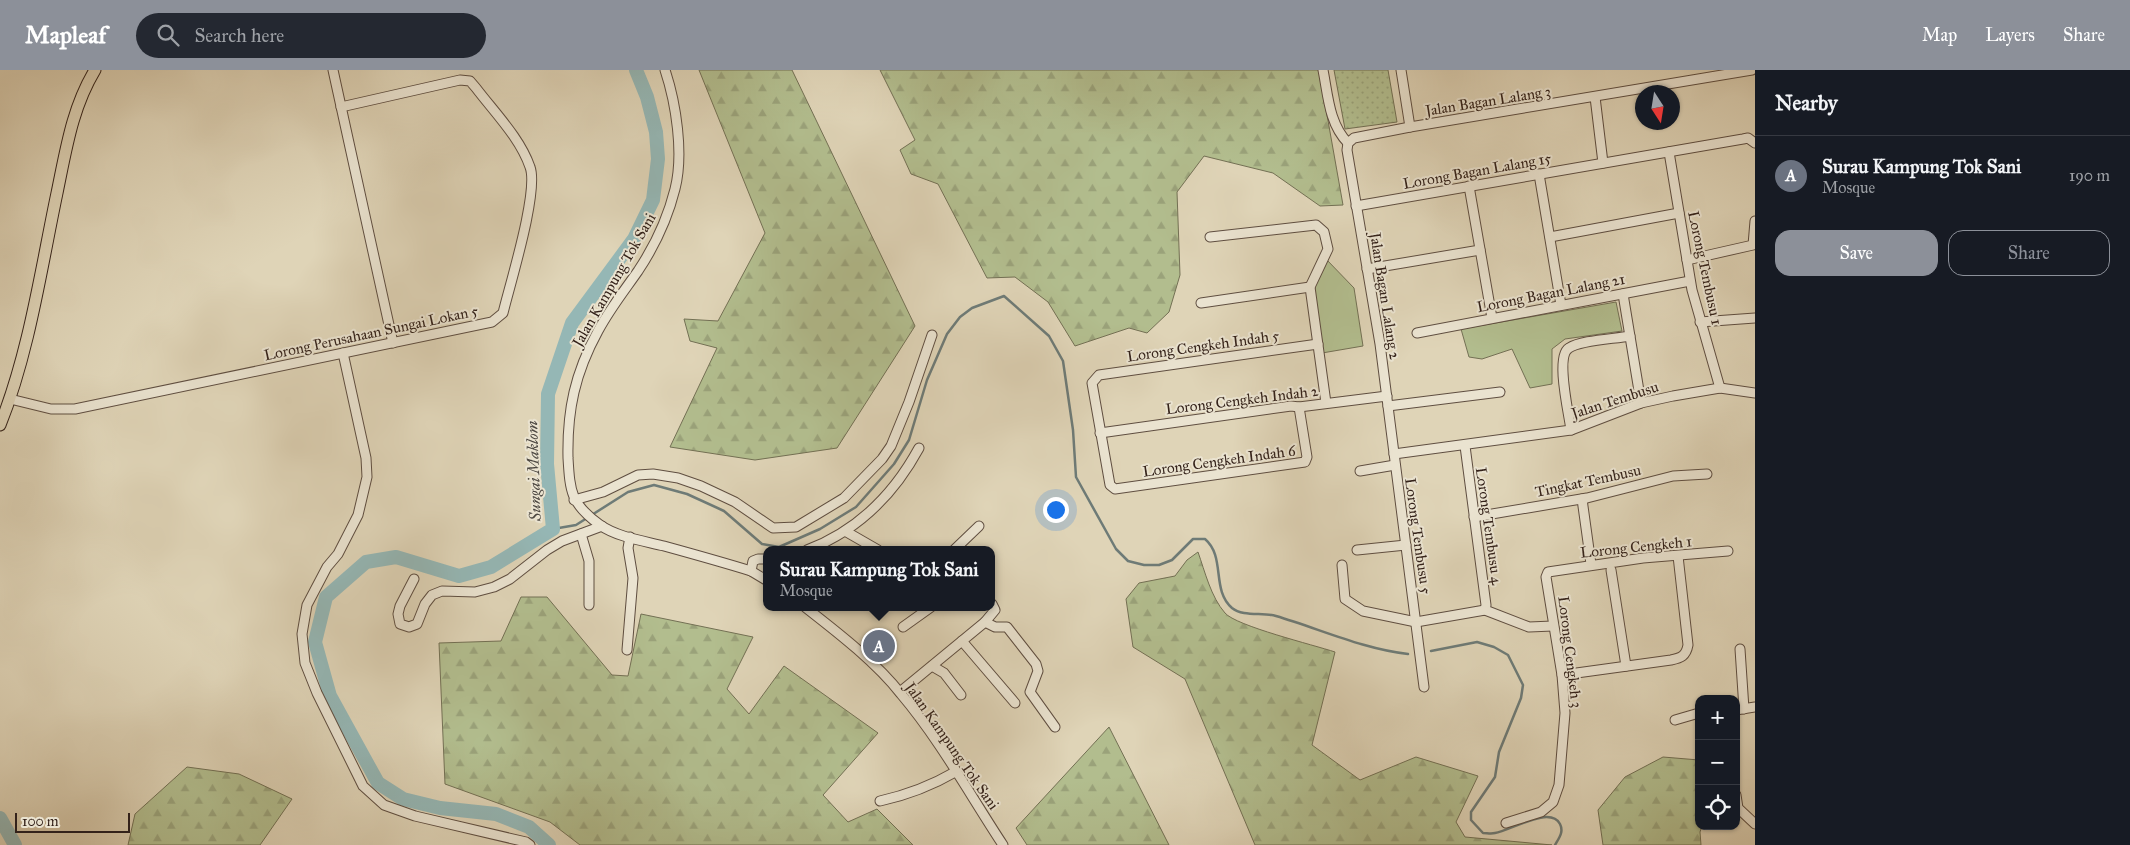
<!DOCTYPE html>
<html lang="en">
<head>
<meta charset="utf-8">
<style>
	:root { --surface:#171b24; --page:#242831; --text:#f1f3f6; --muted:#9ea1a6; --line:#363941; --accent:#8c9099 }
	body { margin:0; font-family:"IM FELL Great Primer",serif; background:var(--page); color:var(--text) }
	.controls { position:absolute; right:15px; bottom:15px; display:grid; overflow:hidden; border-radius:10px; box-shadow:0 1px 4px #0004 }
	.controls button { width:45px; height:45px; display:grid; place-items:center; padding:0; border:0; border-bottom:1px solid var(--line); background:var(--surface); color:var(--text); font:25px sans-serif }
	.compass { position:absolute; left:1635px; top:15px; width:45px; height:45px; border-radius:50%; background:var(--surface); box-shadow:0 1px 4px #0004; rotate:168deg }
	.scale { position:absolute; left:15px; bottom:12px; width:115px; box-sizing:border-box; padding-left:5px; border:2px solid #34221a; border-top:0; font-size:14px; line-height:18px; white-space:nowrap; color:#34221a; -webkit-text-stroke:4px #eae3d0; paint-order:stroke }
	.you { position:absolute; left:1055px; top:439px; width:18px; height:18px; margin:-12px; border:4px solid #fff; border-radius:50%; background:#1a73e8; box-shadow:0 0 0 8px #1a73e833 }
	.badge { display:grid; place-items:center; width:32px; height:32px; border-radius:50%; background:var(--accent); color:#fff; font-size:16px; font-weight:700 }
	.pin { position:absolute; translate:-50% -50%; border:2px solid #fff; box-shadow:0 1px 5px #0006 }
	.popup { position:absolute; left:763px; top:476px; width:232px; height:65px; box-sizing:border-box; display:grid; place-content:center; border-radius:10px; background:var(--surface); filter:drop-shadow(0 1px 4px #0005); font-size:16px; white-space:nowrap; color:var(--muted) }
	.popup b { font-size:19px; color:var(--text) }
	.popup::after { content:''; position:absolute; left:50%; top:100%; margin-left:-10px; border:10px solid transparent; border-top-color:var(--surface) }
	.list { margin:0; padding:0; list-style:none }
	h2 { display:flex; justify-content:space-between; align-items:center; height:65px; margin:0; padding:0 20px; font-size:21px }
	h2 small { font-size:16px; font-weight:400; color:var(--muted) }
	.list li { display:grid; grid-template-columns:32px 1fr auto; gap:15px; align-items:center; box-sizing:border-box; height:80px; padding:0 20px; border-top:1px solid var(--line) }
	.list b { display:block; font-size:19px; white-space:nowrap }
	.list p { margin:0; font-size:16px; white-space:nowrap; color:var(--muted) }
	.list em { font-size:16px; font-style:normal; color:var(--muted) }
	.actions { display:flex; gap:10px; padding:15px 20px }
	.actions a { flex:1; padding:11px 0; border:1px solid var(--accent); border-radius:15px; text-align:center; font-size:18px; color:var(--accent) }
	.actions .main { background:var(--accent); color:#fff }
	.icon { flex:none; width:28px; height:28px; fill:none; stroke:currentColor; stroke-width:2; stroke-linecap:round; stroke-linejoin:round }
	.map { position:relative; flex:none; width:1755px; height:775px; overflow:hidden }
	header { display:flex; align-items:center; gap:30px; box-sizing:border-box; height:70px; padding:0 25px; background:var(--accent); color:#fff }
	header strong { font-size:24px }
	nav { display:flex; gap:28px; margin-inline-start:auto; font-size:18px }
	.search { width:350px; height:45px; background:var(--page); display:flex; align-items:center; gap:12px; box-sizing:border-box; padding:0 18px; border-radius:28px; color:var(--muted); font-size:19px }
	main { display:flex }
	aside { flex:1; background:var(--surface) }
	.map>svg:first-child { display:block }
</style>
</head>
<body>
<header>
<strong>Mapleaf</strong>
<div class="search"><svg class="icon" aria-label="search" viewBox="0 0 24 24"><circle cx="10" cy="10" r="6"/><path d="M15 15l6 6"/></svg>Search here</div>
<nav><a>Map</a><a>Layers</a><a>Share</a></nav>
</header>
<main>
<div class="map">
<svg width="1755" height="775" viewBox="0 0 1755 775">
	<defs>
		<pattern id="grass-dots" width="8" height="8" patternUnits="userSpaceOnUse" patternTransform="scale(1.25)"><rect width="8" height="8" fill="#b2bd8e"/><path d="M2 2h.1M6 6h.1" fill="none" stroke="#9aa27a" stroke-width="1.8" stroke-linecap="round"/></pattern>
		<pattern id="forest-firs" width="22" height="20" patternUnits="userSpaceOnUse" patternTransform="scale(1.25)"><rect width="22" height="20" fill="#b2bd8e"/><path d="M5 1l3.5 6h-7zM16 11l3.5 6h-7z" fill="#9aa27a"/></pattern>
	</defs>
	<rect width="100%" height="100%" fill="#dfd4b7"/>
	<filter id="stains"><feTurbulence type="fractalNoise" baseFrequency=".004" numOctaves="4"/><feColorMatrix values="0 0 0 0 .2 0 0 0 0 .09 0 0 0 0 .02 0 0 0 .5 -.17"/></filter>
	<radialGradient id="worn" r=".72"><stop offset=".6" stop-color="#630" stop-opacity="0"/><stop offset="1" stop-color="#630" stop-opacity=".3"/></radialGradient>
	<polygon fill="url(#grass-dots)" stroke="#737054" points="1334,0 1388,0 1397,52 1345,59"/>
	<g fill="url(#forest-firs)" stroke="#737054">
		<polygon points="699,0 792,0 915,256 837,378 755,390 670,377 717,278 690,271 684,249 718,251 765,163"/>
		<polygon points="880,0 1319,0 1343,135 1320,136 1273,103 1204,86 1177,122 1180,205 1169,242 1147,263 1129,258 1075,276 1048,232 1015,207 987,208 938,114 911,104 900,80 915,70"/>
		<path d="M 1198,482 C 1205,502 1211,527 1225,543 C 1236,556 1314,575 1335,582 L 1312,675 L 1360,710 L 1416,687 L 1478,706 L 1456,752 L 1465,767 L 1552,775 L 1255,775 L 1185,609 L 1133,577 L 1126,529 L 1139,513 L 1175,506 L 1187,490 Z"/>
		<polygon points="521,527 547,527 612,605 628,606 641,544 753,567 727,619 749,644 784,596 878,663 823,725 848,752 877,739 913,775 580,775 550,752 445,714 439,573 501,571"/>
		<polygon points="1109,657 1169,775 1027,775 1016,758"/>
		<polygon points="1663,687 1699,690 1699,756 1702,756 1700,762 1701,775 1603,775 1598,740 1625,707"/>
		<polygon points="187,697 239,704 292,729 260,775 128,775 135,744"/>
	</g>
	<g fill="#b2bd8e" stroke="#737054">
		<polygon points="1326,189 1354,218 1363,276 1322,283 1313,219"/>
		<polygon points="1616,232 1622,261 1565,269 1552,279 1552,314 1530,318 1512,279 1482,289 1469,287 1461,259"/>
	</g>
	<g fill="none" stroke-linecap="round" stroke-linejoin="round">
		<g stroke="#6e7b77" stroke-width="2.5">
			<path d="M 553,459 L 576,455 L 628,422 L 654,415 L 687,424 L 724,441 L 762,474 L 779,477 L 820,459 L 856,437 L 894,394 L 909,370 L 927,310 L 947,264 L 960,247 L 972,238 L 1004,226 L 1049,266 L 1063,291 L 1073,360 L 1076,407 L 1116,479 L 1128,491 L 1144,495 L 1159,495 L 1172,490 L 1193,469 L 1205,469 C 1226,487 1211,520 1232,538 C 1243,547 1263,542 1276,546 C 1320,559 1363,579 1408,584"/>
			<path d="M 1431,581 L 1477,572 L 1494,577 L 1508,585 L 1523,615 L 1521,628 L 1499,682 L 1495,707 L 1471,742 L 1471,750 L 1483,763 C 1487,763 1491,764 1495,763 C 1510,761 1550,735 1560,754 C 1564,762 1559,768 1555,775"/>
		</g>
		<g stroke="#95b7b5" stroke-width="14">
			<polyline points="0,748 15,775"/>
			<polyline points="549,775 529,757 496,744 440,738 403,729 378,713 330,626 315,572 326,527 366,492 396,487 459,506 491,497 553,459 547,394 548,324 572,253 634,169 653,130 658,89 656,62 647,27 636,0"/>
		</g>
		<g stroke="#5f4e41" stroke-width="11">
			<g id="minor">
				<polyline points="333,0 393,273"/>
				<path d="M 665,0 C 676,33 684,84 675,119 C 668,147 654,177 638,201 C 624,221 609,240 598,261 C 575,303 567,340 568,388 C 570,422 571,434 600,455 C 617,467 644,471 664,476 C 693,484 722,492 751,501 L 766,510"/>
				<path d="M 1323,0 C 1328,25 1329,54 1348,73"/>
				<polyline points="1401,0 1410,57"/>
				<polyline points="1595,27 1603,93"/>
				<polyline points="1348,73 1347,80 1380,274 1424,617"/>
				<polyline points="1348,73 1354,68 1410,57 1752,0"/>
				<polyline points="1669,82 1692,220 1720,318"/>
				<polyline points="1539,104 1561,235"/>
				<polyline points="1469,116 1492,248"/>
				<polyline points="1356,136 1743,69 1748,68 1755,73"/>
				<polyline points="1210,167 1316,155 1324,162 1328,179 1310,217 1326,333"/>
				<polyline points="1550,167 1679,143"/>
				<polyline points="1687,190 1753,175 1755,151"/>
				<polyline points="1367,199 1480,180"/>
				<polyline points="1623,224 1641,333"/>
				<polyline points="1201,233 1310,217"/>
				<polyline points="1700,252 1755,248"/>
				<polyline points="1417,263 1690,211"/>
				<polyline points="343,283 366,388 367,407 358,445 338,484 327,497 307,535 302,564 305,593 317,623 363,716 384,735 415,746 526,772 530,775"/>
				<path d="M 10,329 L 51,339 L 75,339 L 492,252 L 503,243 C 510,214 539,121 530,97 C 520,68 495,43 476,18 L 470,11 L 460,10 L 341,37"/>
				<polyline points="1388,336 1500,322"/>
				<polyline points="1299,337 1307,387 1305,392 1115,419 1110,415 1092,313 1099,305 1318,274"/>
				<path d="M 1571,360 C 1569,344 1555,286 1569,278 C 1581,270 1614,269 1630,266"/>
				<polyline points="1100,363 1291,336 1299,337 1387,326"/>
				<polyline points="1465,376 1486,535 1485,540"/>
				<polyline points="1394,384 1571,360 1641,333 1673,326 1720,318 1755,323"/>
				<polyline points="1360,401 1395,395"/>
				<polyline points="1582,429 1591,494"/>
				<polyline points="574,430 603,422 638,405 653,404 678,408 701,416 735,432 773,458 796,457 844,428 882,389 891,376 909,332 932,265"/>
				<polyline points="1474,447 1587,428 1673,406 1707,404"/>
				<polyline points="845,461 878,480"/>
				<polyline points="581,464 589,491 589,535"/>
				<path d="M 807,480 C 857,461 894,424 919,378"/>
				<polyline points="954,480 979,456"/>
				<polyline points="1357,480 1406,475"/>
				<polyline points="1342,495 1345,529 1363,541 1416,552 1485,540 1529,557 1553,556"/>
				<polyline points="1611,500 1626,596"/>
				<polyline points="751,501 753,491 758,489 766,489"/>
				<polyline points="414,509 400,536 398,544 400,554 409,557 417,554 425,534 432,525 442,521 475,522 494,517 510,509 547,480 562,471 602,456"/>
				<path d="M 805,537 C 837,562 876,592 901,624 C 940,670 970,725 1003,775"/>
				<polyline points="985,552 995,557 1007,557 1036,594 1038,601 1030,622 1055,657"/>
				<polyline points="903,557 931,537"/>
				<polyline points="962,571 1015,633"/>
				<polyline points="1740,579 1744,639"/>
				<polyline points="627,580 633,508 628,478 630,467"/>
				<polyline points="932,596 944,603 961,625"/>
				<path d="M 1562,605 L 1671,590 C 1681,588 1686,586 1688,575 L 1678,486"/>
				<polyline points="900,622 985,552 995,540 992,534"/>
				<polyline points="1736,640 1755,637"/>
				<polyline points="1675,650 1699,643"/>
				<polyline points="1736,725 1738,738 1755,754"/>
				<path d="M 880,731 C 907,725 931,716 955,702"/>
				<polyline points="1506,753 1541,742 1553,732 1559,715 1565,643 1562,605 1546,507 1548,502 1643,488 1728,481"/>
			</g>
		</g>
		<g stroke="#34221a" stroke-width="13">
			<path id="major" d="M 0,355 C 29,283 41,199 57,123 C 66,80 72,38 95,0"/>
		</g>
		<use href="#minor" stroke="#eae3d0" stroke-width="9"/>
		<use href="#major" stroke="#dfd4b7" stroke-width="11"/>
	</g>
	<g text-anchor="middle" stroke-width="4" stroke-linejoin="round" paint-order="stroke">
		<g font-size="15" fill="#34221a" stroke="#eae3d0">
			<text transform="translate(1488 31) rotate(-9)" y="5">Jalan Bagan Lalang 3</text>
			<text transform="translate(1477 101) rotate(-10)" y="5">Lorong Bagan Lalang 15</text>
			<text transform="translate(1705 198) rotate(78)" y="5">Lorong Tembusu 1</text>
			<text transform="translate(614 210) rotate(-60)" y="5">Jalan Kampung Tok Sani</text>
			<text transform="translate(1551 223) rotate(-11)" y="5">Lorong Bagan Lalang 21</text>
			<text transform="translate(1385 226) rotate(81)" y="5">Jalan Bagan Lalang 2</text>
			<text transform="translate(371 263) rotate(-12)" y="5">Lorong Perusahaan Sungai Lokan 5</text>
			<text transform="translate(1203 276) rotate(-8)" y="5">Lorong Cengkeh Indah 5</text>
			<text transform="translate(1242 330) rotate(-7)" y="5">Lorong Cengkeh Indah 2</text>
			<text transform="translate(1615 330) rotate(-18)" y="5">Jalan Tembusu</text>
			<text transform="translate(1219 391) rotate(-8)" y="5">Lorong Cengkeh Indah 6</text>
			<text transform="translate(1588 411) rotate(-12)" y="5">Tingkat Tembusu</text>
			<text transform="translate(1489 456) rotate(82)" y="5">Lorong Tembusu 4</text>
			<text transform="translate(1418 466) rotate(82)" y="5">Lorong Tembusu 5</text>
			<text transform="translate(1636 477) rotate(-6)" y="5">Lorong Cengkeh 1</text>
			<text transform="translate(1570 582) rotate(83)" y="5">Lorong Cengkeh 3</text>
			<text transform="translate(952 676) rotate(55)" y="5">Jalan Kampung Tok Sani</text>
		</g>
		<g font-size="16" font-style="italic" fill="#4c4741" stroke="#eae3d0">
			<text transform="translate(533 401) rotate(-92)" y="6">Sungai Maklom</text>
		</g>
	</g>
	<rect width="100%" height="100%" filter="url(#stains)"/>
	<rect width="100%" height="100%" fill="url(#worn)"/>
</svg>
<div class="controls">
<button>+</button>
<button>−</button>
<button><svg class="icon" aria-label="locate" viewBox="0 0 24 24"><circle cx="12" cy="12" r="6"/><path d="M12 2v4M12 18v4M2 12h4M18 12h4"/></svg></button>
</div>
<svg class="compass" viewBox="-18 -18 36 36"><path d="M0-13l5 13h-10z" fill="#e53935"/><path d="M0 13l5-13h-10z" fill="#9ea1a6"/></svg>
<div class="scale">100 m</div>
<div class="you"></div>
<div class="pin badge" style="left:879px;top:576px;background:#6b7280">A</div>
<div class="popup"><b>Surau Kampung Tok Sani</b>Mosque</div>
</div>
<aside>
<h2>Nearby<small></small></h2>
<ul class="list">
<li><span class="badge" style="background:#6b7280">A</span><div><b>Surau Kampung Tok Sani</b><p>Mosque</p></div><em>190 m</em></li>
</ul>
<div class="actions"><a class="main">Save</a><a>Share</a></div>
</aside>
</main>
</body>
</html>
